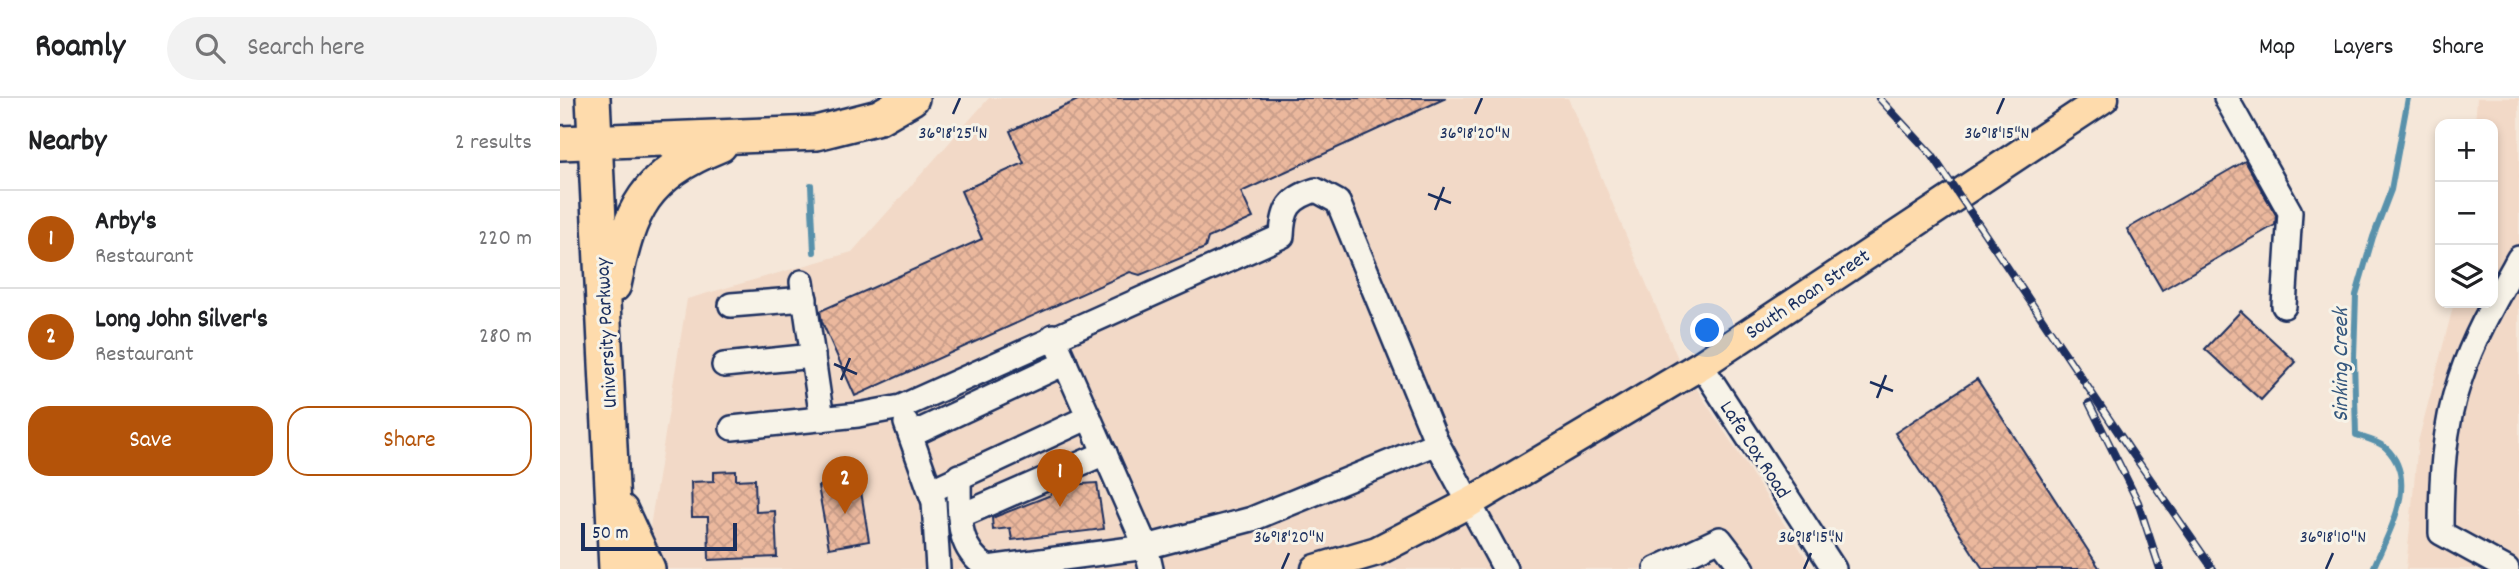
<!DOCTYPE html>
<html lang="en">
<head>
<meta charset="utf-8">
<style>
	:root { --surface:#fff; --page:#f2f2f2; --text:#202124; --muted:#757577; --line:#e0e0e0; --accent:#b45309 }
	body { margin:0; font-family:Dekko,sans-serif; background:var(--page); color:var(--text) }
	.controls { position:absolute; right:21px; top:21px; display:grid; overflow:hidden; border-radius:14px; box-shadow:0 4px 10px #0003 }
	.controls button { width:63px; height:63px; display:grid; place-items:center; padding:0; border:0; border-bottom:2px solid var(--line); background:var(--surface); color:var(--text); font:35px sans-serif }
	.scale { position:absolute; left:21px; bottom:18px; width:156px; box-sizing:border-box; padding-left:7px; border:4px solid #1b2f5e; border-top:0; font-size:19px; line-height:24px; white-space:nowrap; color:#1b2f5e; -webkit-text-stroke:5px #f7f3e8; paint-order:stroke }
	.you { position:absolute; left:1148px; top:233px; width:24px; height:24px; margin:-18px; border:5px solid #fff; border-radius:50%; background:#1a73e8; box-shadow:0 0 0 10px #1a73e833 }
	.badge { display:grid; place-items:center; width:46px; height:46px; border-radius:50%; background:var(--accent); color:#fff; font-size:23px; font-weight:700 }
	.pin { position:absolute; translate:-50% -58px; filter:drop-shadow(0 2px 4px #0008) }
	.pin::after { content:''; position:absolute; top:37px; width:24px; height:21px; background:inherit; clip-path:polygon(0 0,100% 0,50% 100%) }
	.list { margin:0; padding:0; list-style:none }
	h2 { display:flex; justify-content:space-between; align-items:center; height:91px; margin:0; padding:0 28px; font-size:30px }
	h2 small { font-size:23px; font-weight:400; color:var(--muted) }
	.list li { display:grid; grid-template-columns:46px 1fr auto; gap:21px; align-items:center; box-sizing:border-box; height:98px; padding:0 28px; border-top:2px solid var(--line) }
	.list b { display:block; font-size:26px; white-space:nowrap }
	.list p { margin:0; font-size:23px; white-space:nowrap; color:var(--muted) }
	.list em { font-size:23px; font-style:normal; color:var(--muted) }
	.actions { display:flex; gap:14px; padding:21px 28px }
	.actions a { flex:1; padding:16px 0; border:2px solid var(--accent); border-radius:21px; text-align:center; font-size:24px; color:var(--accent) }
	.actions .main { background:var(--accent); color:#fff }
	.icon { flex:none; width:38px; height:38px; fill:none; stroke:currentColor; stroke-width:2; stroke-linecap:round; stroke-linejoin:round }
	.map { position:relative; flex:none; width:1959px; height:471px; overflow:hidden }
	header { display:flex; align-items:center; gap:42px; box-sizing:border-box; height:98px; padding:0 35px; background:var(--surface); border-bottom:2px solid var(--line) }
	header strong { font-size:33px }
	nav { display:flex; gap:38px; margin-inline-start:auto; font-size:24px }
	.search { width:490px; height:63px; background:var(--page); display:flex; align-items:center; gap:18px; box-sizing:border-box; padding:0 24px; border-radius:38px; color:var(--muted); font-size:26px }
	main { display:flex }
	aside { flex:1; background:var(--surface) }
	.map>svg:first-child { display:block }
</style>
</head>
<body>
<header>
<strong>Roamly</strong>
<div class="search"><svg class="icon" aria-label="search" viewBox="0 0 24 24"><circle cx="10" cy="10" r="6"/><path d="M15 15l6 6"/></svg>Search here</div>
<nav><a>Map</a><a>Layers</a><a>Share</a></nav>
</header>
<main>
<aside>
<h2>Nearby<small>2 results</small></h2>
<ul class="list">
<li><span class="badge">1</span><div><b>Arby's</b><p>Restaurant</p></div><em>220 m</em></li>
<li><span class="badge">2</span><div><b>Long John Silver's</b><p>Restaurant</p></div><em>280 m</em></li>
</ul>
<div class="actions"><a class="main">Save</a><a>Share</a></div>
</aside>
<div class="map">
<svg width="1959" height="471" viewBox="0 0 1959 471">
	<defs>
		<pattern id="building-cross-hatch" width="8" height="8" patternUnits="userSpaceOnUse" patternTransform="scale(1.75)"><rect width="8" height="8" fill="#ebb89d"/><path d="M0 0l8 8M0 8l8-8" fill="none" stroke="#c99e8a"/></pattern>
	</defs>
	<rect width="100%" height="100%" fill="#f5e7d9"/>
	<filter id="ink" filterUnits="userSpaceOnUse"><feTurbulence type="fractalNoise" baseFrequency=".0143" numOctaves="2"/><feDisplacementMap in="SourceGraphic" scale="14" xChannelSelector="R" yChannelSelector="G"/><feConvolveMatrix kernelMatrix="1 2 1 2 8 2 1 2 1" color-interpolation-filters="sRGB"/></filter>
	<g filter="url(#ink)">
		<g fill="#f2d9c7">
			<polygon points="429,0 1008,0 1119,263 1253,471 90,471 89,435 127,201 292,154"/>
			<polygon points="1917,0 1959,0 1959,471 1846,471 1858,344 1894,205 1933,205 1933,26 1915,26"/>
		</g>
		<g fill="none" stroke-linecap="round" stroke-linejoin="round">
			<g stroke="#5991ab" stroke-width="6">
				<polyline points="251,87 254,154"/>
				<path d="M 1813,471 C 1827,436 1861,384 1826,350 C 1820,344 1805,340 1796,337 L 1794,259 L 1796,197 L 1813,139 L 1831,92 L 1848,0"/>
			</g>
		</g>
		<g fill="url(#building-cross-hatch)" stroke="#1b2f5e" stroke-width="2">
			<polygon points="522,0 886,0 681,94 693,120 648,140 645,150 580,177 570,174 295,298 262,224 260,213 422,141 401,93 464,65 450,33"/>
			<polygon points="1685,63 1716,117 1715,127 1602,192 1567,131"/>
			<polygon points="1681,213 1736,264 1701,302 1645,251"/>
			<polygon points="1417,281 1540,471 1423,471 1335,335"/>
			<polygon points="176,373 176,382 195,381 196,414 215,413 217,459 149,462 148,419 132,419 131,384 154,383 154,374"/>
			<polygon points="299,381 309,443 269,450 258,388"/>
			<polygon points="537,385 544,431 452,442 450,430 433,432 432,420 491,397 491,394 507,387"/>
		</g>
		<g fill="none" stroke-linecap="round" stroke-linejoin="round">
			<g stroke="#1b2f5e" stroke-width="28">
				<g id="minor">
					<polyline points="1666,0 1730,114 1724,208"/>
					<polyline points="242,184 262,321"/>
					<polyline points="171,207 245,201"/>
					<polyline points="493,238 586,449 591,471"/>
					<polyline points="164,267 253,258"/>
					<polyline points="1141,267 1274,471"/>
					<polyline points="346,325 374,404 378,471"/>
					<path d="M 172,330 L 298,317 L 341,309 L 722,138 C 723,111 729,100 756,92 L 778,104 L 877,345 L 945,471"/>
					<polyline points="351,337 505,265"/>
					<path d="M 399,378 C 400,413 394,450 428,470 L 586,449 L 692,421 L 877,345"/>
					<polyline points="370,393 529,319"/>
					<polyline points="400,418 545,355"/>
					<polyline points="1096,471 1160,441 1183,471"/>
					<path d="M 1947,471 L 1881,435 C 1881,384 1883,330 1900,281 C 1914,238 1937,199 1959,160"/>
				</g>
			</g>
			<g stroke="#1b2f5e" stroke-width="33">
				<polyline id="major" points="756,471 817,453 911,404 1141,267 1544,0"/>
			</g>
			<g stroke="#1b2f5e" stroke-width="38">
				<g id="highway">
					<polyline points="33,0 56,471"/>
					<polyline points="0,45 256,35 319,19 352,0"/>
					<path d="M 54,187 C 70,110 84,78 160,47"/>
					<polyline points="61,413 88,471"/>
				</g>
			</g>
			<use href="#minor" stroke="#f7f3e8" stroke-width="23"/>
			<use href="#major" stroke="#fedbac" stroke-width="28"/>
			<use href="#highway" stroke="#fedbac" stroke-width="33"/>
			<g stroke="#1b2f5e" stroke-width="8">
				<g id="rail">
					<polyline points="1319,0 1372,57 1570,352 1653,471"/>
					<polyline points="1529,305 1578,404 1600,471"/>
				</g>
			</g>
			<use href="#rail" stroke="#f7f3e8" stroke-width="5" stroke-dasharray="16" stroke-linecap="butt"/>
		</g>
	</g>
	<path fill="none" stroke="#1b2f5e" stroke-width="2.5" d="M 393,16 L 400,0M 915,16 L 922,0M 1437,16 L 1444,0M 868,96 L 891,105M 875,112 L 884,89M 274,266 L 297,276M 281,282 L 290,260M 1310,284 L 1333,293M 1317,300 L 1326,277M 722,471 L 729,455M 1244,471 L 1251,455M 1766,471 L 1773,455"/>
	<g text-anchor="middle" stroke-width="6" stroke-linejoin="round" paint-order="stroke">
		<g font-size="21" fill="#1b2f5e" stroke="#f7f3e8">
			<text transform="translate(1247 195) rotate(-34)" y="7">South Roan Street</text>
			<text transform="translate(45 235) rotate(-93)" y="7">University Parkway</text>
			<text transform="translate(1196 351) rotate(57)" y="7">Lafe Cox Road</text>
		</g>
		<g font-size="23" font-style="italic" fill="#35587e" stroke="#f7f3e8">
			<text transform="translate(1779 267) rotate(-90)" y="8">Sinking Creek</text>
		</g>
	</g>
	<g font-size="18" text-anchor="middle" fill="#1b2f5e" stroke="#f7f3e8" stroke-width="6" stroke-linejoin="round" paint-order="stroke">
		<text x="393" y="40">36°18'25"N</text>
		<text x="915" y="40">36°18'20"N</text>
		<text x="1437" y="40">36°18'15"N</text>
		<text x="729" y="444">36°18'20"N</text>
		<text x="1251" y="444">36°18'15"N</text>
		<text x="1773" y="444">36°18'10"N</text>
	</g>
</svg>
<div class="controls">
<button>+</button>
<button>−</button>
<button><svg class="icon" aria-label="layers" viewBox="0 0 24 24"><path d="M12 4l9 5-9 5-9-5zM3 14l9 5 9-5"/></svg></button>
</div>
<div class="scale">50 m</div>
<div class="you"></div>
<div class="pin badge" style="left:500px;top:409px">1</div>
<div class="pin badge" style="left:285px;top:416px">2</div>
</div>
</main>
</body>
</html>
